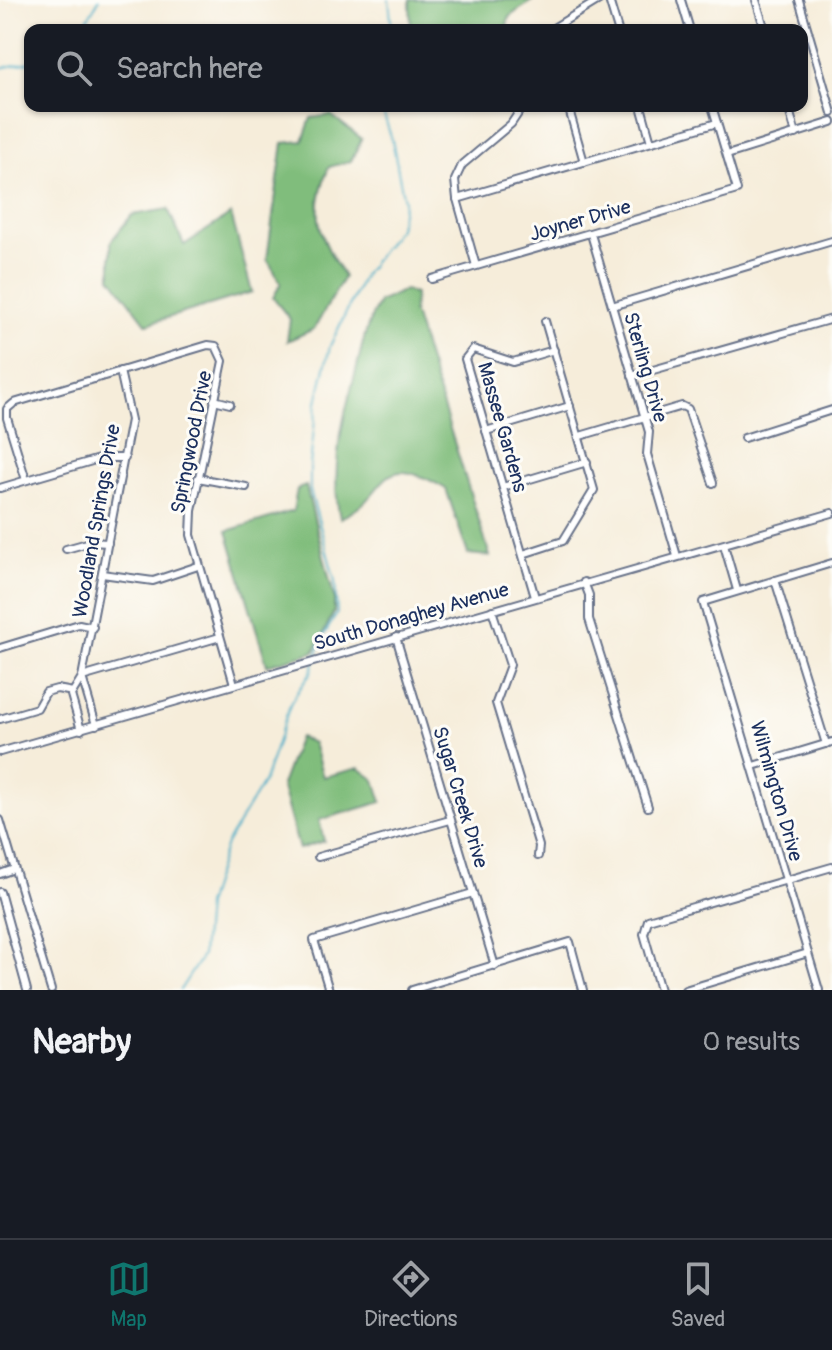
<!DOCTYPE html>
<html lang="en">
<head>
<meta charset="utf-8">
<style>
	:root { --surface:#171b24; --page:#20242c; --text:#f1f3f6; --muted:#9ea1a6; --line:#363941; --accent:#0f766e }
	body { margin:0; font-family:Pangolin,sans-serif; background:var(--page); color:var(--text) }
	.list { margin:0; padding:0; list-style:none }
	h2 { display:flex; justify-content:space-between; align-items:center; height:104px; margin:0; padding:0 32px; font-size:34px }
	h2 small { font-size:26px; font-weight:400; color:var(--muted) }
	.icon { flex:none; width:44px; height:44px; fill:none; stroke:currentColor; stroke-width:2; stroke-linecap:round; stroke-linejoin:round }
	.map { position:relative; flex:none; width:832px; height:990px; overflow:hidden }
	.search { position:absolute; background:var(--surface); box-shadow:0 2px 6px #0004; left:24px; right:24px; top:24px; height:88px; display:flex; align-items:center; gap:20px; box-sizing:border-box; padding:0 28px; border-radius:16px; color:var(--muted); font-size:30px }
	.sheet { height:248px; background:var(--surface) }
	nav { display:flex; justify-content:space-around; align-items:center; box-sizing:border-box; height:112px; border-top:2px solid var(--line); background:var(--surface); font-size:22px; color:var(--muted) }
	nav a { display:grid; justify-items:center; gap:4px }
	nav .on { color:var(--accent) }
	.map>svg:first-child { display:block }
</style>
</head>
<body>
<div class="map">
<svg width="832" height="990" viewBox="0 0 832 990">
	<rect width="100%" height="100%" fill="#fdfcf7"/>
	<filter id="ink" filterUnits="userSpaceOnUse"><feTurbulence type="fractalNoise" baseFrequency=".0125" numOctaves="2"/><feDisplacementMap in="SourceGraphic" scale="16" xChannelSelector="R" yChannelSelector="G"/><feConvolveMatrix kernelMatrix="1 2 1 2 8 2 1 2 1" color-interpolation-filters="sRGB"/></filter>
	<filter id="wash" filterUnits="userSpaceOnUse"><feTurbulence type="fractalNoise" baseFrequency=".006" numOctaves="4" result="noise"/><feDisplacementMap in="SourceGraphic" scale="32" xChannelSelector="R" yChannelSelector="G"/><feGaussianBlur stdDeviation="1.8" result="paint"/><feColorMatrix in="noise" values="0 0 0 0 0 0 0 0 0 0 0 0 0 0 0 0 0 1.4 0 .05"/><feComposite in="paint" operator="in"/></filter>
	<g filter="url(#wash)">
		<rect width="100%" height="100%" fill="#f6edda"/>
		<g fill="#80bd7c" stroke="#4e766d" stroke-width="2">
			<polygon points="410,0 533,0 509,17 506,30 411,30"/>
			<path d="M 331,115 L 362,139 L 351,161 L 329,167 C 309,213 319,236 344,277 L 314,329 L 287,341 L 290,319 L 273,298 L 281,283 L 267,259 L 283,143 L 303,141 L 311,118 Z"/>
			<polygon points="168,209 184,245 231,214 252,292 147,324 111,277 111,241 132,215"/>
			<path d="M 404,290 L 415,294 L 413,311 L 490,556 L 468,554 L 446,489 C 372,446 393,496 340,518 C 330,474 342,421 354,378 C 362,350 364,327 379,302 Z"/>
			<polygon points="306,486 334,597 334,612 314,652 267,665 227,531 293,511 297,489"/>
			<polygon points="299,737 313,743 323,777 359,768 375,780 382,802 319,820 324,841 299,849 281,785"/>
		</g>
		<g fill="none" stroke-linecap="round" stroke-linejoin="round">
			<g stroke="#49aec8" stroke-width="2">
				<polyline points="389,0 392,30"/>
				<polyline points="81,30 99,0"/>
				<polyline points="0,68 30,62"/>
				<polyline points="180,990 202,956 206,905 226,844 264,781 291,702 311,672 322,639 337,613 335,581 310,490 310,465 317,402 330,346 365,273 399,228 404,201 392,140 381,106"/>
			</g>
		</g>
	</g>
	<g filter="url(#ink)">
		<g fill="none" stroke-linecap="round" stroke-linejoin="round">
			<g stroke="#687289" stroke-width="10">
				<g id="minor">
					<polyline points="609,0 618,30"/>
					<polyline points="681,0 690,30"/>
					<polyline points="756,0 765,30"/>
					<polyline points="799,0 832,113"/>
					<polyline points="550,30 599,0"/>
					<polyline points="568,106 584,162"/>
					<polyline points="641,106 651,142"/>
					<polyline points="788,106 796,134"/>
					<polyline points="727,155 832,122"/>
					<polyline points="457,199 717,123"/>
					<polyline points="591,234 649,432 647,454 677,556"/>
					<polyline points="476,266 457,199 455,180 462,165 511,124 523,106"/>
					<polyline points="432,279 737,190 712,106"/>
					<polyline points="612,306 832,241"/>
					<polyline points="632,376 832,319"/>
					<polyline points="214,400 230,404"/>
					<polyline points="486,431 570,406"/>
					<polyline points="580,436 682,406 688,409 713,483"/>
					<polyline points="744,438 832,410"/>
					<polyline points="198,478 246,487"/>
					<polyline points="26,480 7,418 7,409 14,403 208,345 216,346 223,361 192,511 191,535 234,684"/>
					<polyline points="503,487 587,462"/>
					<polyline points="0,488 102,458 125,458"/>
					<polyline points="724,545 737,590"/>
					<polyline points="66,549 91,542 108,543"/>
					<polyline points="523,554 563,541 594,490 545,321"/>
					<polyline points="102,574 153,581 198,566"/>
					<polyline points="775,580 826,744"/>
					<polyline points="584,582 589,595 589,619 648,807"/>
					<polyline points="535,597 465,359 473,349 513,362 554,350"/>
					<polyline points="492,610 510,665 496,703 539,846 538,856"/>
					<polyline points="396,637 495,966"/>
					<polyline points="0,648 79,624 93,627"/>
					<polyline points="82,677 220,637"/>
					<polyline points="82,677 96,725"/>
					<polyline points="0,719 37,708 46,692 57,689 73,692"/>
					<polyline points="81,730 71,695 82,677 131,420 120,371"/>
					<polyline points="0,752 832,513"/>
					<polyline points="753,766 832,742"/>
					<polyline points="0,820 51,990"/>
					<polyline points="318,857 450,820"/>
					<polyline points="0,874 14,869"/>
					<polyline points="0,892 27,990"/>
					<polyline points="329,990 314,940 473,893"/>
					<polyline points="412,990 570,942 583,990"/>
					<polyline points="660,990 644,934 648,920 832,867"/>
					<polyline points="685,990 808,953"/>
					<polyline points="819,990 703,602 832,563"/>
				</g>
			</g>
			<use href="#minor" stroke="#fff" stroke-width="6"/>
		</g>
	</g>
	<g text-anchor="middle" stroke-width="6" stroke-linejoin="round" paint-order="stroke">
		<g font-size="20" fill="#1b2f5e" stroke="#fdfcf7">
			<text transform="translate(580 220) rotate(-16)" y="7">Joyner Drive</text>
			<text transform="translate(646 367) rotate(74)" y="7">Sterling Drive</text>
			<text transform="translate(503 427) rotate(74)" y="7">Massee Gardens</text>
			<text transform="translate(191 442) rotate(-79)" y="7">Springwood Drive</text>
			<text transform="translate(96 521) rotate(-80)" y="7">Woodland Springs Drive</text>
			<text transform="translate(411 616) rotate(-16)" y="7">South Donaghey Avenue</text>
			<text transform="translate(777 791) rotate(74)" y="7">Wilmington Drive</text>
			<text transform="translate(461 797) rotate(73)" y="7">Sugar Creek Drive</text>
		</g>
	</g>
</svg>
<div class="search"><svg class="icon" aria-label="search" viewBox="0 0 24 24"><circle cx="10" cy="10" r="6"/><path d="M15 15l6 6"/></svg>Search here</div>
</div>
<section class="sheet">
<h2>Nearby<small>0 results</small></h2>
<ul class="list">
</ul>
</section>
<nav>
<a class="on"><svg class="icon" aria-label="map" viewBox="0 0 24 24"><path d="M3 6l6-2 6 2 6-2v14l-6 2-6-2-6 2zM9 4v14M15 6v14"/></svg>Map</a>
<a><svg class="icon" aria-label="directions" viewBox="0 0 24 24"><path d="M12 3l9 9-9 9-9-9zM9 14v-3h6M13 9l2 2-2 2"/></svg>Directions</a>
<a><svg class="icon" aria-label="saved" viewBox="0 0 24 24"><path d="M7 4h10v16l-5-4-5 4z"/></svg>Saved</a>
</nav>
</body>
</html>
